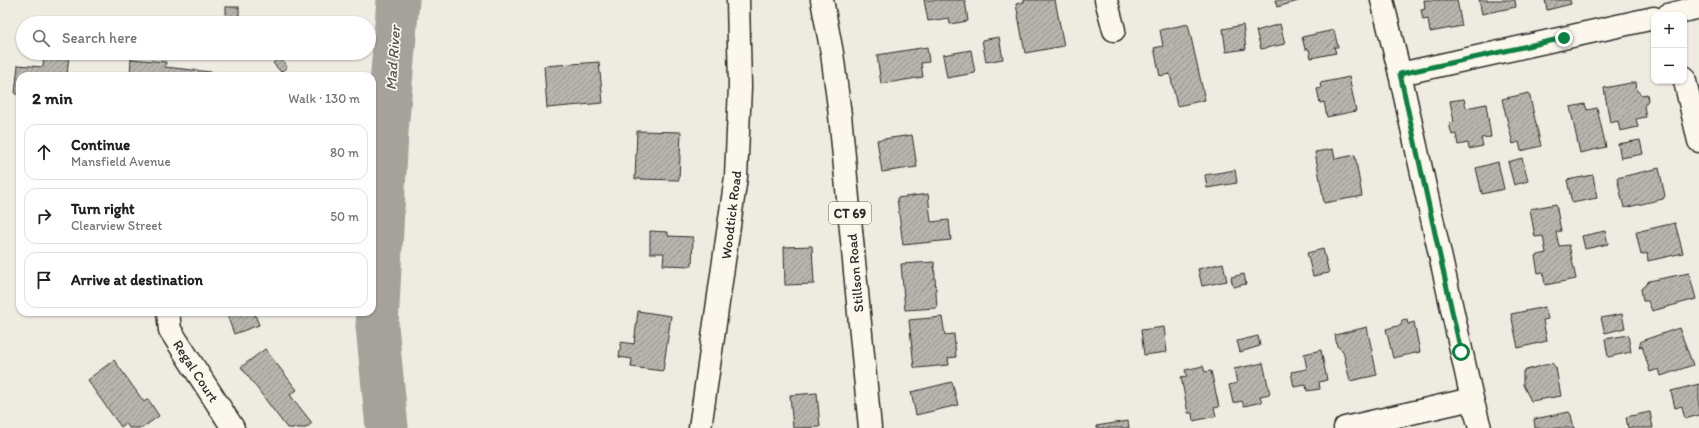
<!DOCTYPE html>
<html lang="en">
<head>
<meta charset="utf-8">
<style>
	:root { --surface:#fff; --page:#f2f2f2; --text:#202124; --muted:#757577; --line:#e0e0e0 }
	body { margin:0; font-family:Itim,sans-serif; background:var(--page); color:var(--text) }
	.controls { position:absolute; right:12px; top:12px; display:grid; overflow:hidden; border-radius:8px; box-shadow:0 1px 3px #0004 }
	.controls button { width:36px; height:36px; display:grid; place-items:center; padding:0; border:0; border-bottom:1px solid var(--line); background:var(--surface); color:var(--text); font:20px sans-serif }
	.stop { position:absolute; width:12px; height:12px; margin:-9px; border:3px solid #0b8043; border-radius:50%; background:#fff }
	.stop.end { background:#0b8043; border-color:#fff; box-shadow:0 1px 4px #0008 }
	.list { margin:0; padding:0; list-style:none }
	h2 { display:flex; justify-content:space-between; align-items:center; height:52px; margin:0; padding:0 16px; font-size:17px }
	h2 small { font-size:13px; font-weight:400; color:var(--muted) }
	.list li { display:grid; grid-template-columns:26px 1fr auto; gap:12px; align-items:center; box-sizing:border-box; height:56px; margin:0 8px 8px; padding:0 8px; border:1px solid var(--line); border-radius:12px }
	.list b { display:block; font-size:15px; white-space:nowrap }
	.list p { margin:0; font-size:13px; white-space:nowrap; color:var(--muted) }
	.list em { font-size:13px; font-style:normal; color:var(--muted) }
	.icon { flex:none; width:22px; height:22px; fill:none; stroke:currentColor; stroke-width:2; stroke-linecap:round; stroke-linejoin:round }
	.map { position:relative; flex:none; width:1699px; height:428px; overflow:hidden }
	.search { position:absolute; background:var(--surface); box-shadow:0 1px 3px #0004; left:16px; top:16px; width:360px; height:44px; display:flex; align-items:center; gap:10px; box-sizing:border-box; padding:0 14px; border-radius:22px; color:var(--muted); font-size:15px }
	.panel { position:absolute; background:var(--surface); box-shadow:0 1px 3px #0004; left:16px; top:72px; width:360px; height:244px; border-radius:12px }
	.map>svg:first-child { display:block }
</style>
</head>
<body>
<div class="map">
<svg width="1699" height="428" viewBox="0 0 1699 428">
	<defs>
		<pattern id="building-hatch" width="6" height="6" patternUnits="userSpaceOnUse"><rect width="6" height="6" fill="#b8b5ae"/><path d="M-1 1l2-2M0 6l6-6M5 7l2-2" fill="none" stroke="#96938e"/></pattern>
	</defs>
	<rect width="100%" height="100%" fill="#eeebe0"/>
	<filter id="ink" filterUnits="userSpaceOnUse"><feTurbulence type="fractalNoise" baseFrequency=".025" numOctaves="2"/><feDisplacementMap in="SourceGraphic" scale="8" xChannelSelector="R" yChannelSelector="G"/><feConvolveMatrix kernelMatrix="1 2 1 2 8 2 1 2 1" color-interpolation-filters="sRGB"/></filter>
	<g filter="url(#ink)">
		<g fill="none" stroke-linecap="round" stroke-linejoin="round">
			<polyline stroke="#a4a29a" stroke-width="43" points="387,428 377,326 387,132 398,0"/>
		</g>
		<g fill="url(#building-hatch)" stroke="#2b2b2b">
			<polygon points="924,0 965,0 968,21 950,24 949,18 928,21"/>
			<polygon points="1024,0 1055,0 1064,46 1025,53 1016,4 1024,2"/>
			<polygon points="1275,0 1302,0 1277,7"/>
			<polygon points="1424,0 1457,0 1462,26 1430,32 1428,19 1423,20 1421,10 1425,9"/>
			<polygon points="1479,0 1515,0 1516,7 1482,14"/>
			<polygon points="1545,0 1570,0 1571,4 1547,10"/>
			<rect x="226" y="7" width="13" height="14"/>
			<polygon points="1188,24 1205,100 1177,106 1170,74 1160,76 1154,48 1163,46 1160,30"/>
			<polygon points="1280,24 1285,44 1261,49 1256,31"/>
			<polygon points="1243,25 1246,49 1226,52 1223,29"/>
			<polygon points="1334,30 1338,47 1334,47 1336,53 1311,58 1309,49 1305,49 1302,37"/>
			<polygon points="999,37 1003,59 986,62 982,40"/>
			<polygon points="927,47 929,62 921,63 923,77 881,84 877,55"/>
			<polygon points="971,50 975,73 947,78 943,55"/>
			<polygon points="44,53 69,53 67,76 20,76 20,94 15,94 18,65 43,67"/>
			<polygon points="280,57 287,67 281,72 273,63"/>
			<polygon points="131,59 166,62 165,67 220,73 220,76 130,76"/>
			<polygon points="599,62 603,103 547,108 544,66"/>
			<polygon points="1349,77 1356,111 1327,117 1324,102 1320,103 1317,89 1321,88 1320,83"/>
			<polygon points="1636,82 1637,91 1642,95 1647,94 1648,100 1644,106 1646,117 1636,119 1638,127 1620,131 1618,121 1610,123 1604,88"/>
			<polygon points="1529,93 1541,146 1521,151 1519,142 1513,144 1502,99"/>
			<polygon points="1464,99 1466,108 1486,104 1491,137 1481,138 1483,146 1469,149 1468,143 1458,145 1456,134 1452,135 1449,123 1454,122 1450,101"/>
			<polygon points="1585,104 1587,110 1597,108 1606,147 1580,153 1570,107"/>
			<polygon points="637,131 681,132 679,180 635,179"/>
			<polygon points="912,135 917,167 882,172 877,140"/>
			<polygon points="1640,140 1643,154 1621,158 1618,144"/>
			<polygon points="1333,149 1335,159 1355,155 1362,196 1324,203 1315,152"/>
			<polygon points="1522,158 1528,181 1514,185 1508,162"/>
			<polygon points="1498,162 1504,189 1482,194 1476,168"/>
			<polygon points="1659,168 1665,196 1663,199 1624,208 1617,178"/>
			<polygon points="1235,170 1237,183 1207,188 1205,175"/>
			<polygon points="1593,175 1597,198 1572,203 1567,180"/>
			<polygon points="928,194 931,222 949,220 951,240 903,245 897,198"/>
			<polygon points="1556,204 1561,231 1556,232 1559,246 1569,245 1576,279 1545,285 1543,272 1538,273 1535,256 1546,253 1543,236 1535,237 1530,209"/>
			<polygon points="1675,223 1683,253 1648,261 1647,253 1641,255 1636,232"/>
			<polygon points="650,231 668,232 668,236 693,237 692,266 663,265 664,253 650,253"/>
			<polygon points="1605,231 1608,244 1585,249 1582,236"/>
			<polygon points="812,246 814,284 785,285 784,247"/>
			<polygon points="1323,249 1329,273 1313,276 1307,253"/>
			<polygon points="934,262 937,308 905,310 901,264"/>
			<polygon points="1223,263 1227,281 1202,286 1198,269"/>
			<polygon points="1689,273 1696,299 1652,311 1648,301 1643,301 1641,289 1649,281"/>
			<polygon points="1244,274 1246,284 1233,287 1231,277"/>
			<polygon points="1545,307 1548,319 1543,320 1547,341 1518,348 1511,314"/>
			<polygon points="638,311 671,316 663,371 631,367 632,359 619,357 621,342 634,344"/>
			<polygon points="226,312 254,312 259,325 234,334"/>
			<polygon points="1622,314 1625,328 1605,333 1601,318"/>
			<polygon points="942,317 945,335 954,334 956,357 948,358 949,365 917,368 914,367 909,320"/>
			<polygon points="1407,319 1408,324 1414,322 1420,352 1393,358 1386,329 1401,325 1402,320"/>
			<polygon points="1164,327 1167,352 1144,355 1141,330"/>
			<polygon points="1367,327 1377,375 1350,381 1343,351 1337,346 1335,335"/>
			<polygon points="1679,328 1693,365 1661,376 1659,369 1650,372 1642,346 1639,347 1641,341"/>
			<polygon points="1628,335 1631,352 1608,357 1605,339"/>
			<polygon points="1258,336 1260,346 1240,352 1237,341"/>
			<polygon points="265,349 297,390 290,395 312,423 306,428 287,428 241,367"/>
			<polygon points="1321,350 1327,380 1319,382 1320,389 1307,391 1306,385 1294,387 1291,372 1307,369 1304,354"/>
			<polygon points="114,360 144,402 148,399 159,416 142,428 129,428 126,423 121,427 87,380"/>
			<polygon points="1263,363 1270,394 1260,396 1262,402 1244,406 1242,401 1233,403 1229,385 1237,383 1234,369"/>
			<polygon points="1552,363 1556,368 1561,396 1531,401 1523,385 1523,371"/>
			<polygon points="1203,366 1205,372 1211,371 1219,407 1214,408 1216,416 1193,421 1192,413 1188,413 1181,377 1187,376 1185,370"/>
			<polygon points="952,382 958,405 916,415 911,392"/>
			<polygon points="1699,384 1699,415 1685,419 1682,406 1675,408 1671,391"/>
			<polygon points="817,393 820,427 793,428 790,395"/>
			<polygon points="1569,412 1571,415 1574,428 1535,428 1534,419"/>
			<polygon points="1650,412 1653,428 1628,428 1626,417"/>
			<polygon points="1128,421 1129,428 1097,428 1096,426"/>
		</g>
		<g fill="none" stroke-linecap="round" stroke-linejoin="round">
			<g stroke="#2b2b2b" stroke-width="25">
				<g id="street">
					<polyline points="1106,0 1114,30"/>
					<polyline points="1382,0 1400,74 1472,399 1480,428"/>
					<polyline points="1668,15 1699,7"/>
					<polyline points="1400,74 1654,18"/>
					<polyline points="1684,77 1699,141"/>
					<polyline points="168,312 170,330 233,428"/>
					<polyline points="1345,428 1472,399"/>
				</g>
			</g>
			<g stroke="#2b2b2b" stroke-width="25">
				<polyline id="secondary" points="700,428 736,177 740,87 738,0"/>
			</g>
			<g stroke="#2b2b2b" stroke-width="25">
				<polyline id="primary" points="822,0 832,53 840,115 870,428"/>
			</g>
			<use href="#street" stroke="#fbf7ec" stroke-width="22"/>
			<use href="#secondary" stroke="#fbf7ec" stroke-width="22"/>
			<use href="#primary" stroke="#fbf7ec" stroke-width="22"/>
		</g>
	</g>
	<g fill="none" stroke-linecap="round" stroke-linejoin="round" filter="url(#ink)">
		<polyline stroke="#0b8043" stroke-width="5" points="1461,352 1400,74 1564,38"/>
	</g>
	<g text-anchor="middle" stroke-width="3.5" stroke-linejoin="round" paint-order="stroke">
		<rect fill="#fbf7ec" stroke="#696865" stroke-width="1" x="829" y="202" width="42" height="22" rx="3"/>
		<g font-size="13" font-weight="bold" fill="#2b2b2b">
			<text x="850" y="218">CT 69</text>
		</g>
		<g font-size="14" fill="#2b2b2b" stroke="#fbf7ec">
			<text transform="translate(731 215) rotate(-83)" y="5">Woodtick Road</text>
			<text transform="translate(855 273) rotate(-95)" y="5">Stillson Road</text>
			<text transform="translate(196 371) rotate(57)" y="5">Regal Court</text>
		</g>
		<g font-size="15" font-style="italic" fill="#555552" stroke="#fbf7ec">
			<text transform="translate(393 58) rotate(-86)" y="5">Mad River</text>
		</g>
	</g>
</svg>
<div class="controls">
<button>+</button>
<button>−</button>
</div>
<div class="stop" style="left:1461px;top:352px"></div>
<div class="stop end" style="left:1564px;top:38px"></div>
<div class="search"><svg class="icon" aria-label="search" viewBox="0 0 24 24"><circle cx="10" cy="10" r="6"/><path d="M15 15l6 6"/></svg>Search here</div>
<section class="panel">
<h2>2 min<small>Walk · 130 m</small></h2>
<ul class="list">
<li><svg class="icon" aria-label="ahead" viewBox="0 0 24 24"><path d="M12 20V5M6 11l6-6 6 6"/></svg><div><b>Continue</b><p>Mansfield Avenue</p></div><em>80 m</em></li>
<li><svg class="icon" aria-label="right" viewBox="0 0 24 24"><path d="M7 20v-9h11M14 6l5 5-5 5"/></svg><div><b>Turn right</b><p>Clearview Street</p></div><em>50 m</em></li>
<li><svg class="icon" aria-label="arrive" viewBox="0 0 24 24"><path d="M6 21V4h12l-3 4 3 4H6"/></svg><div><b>Arrive at destination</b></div></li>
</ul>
</section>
</div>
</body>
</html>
